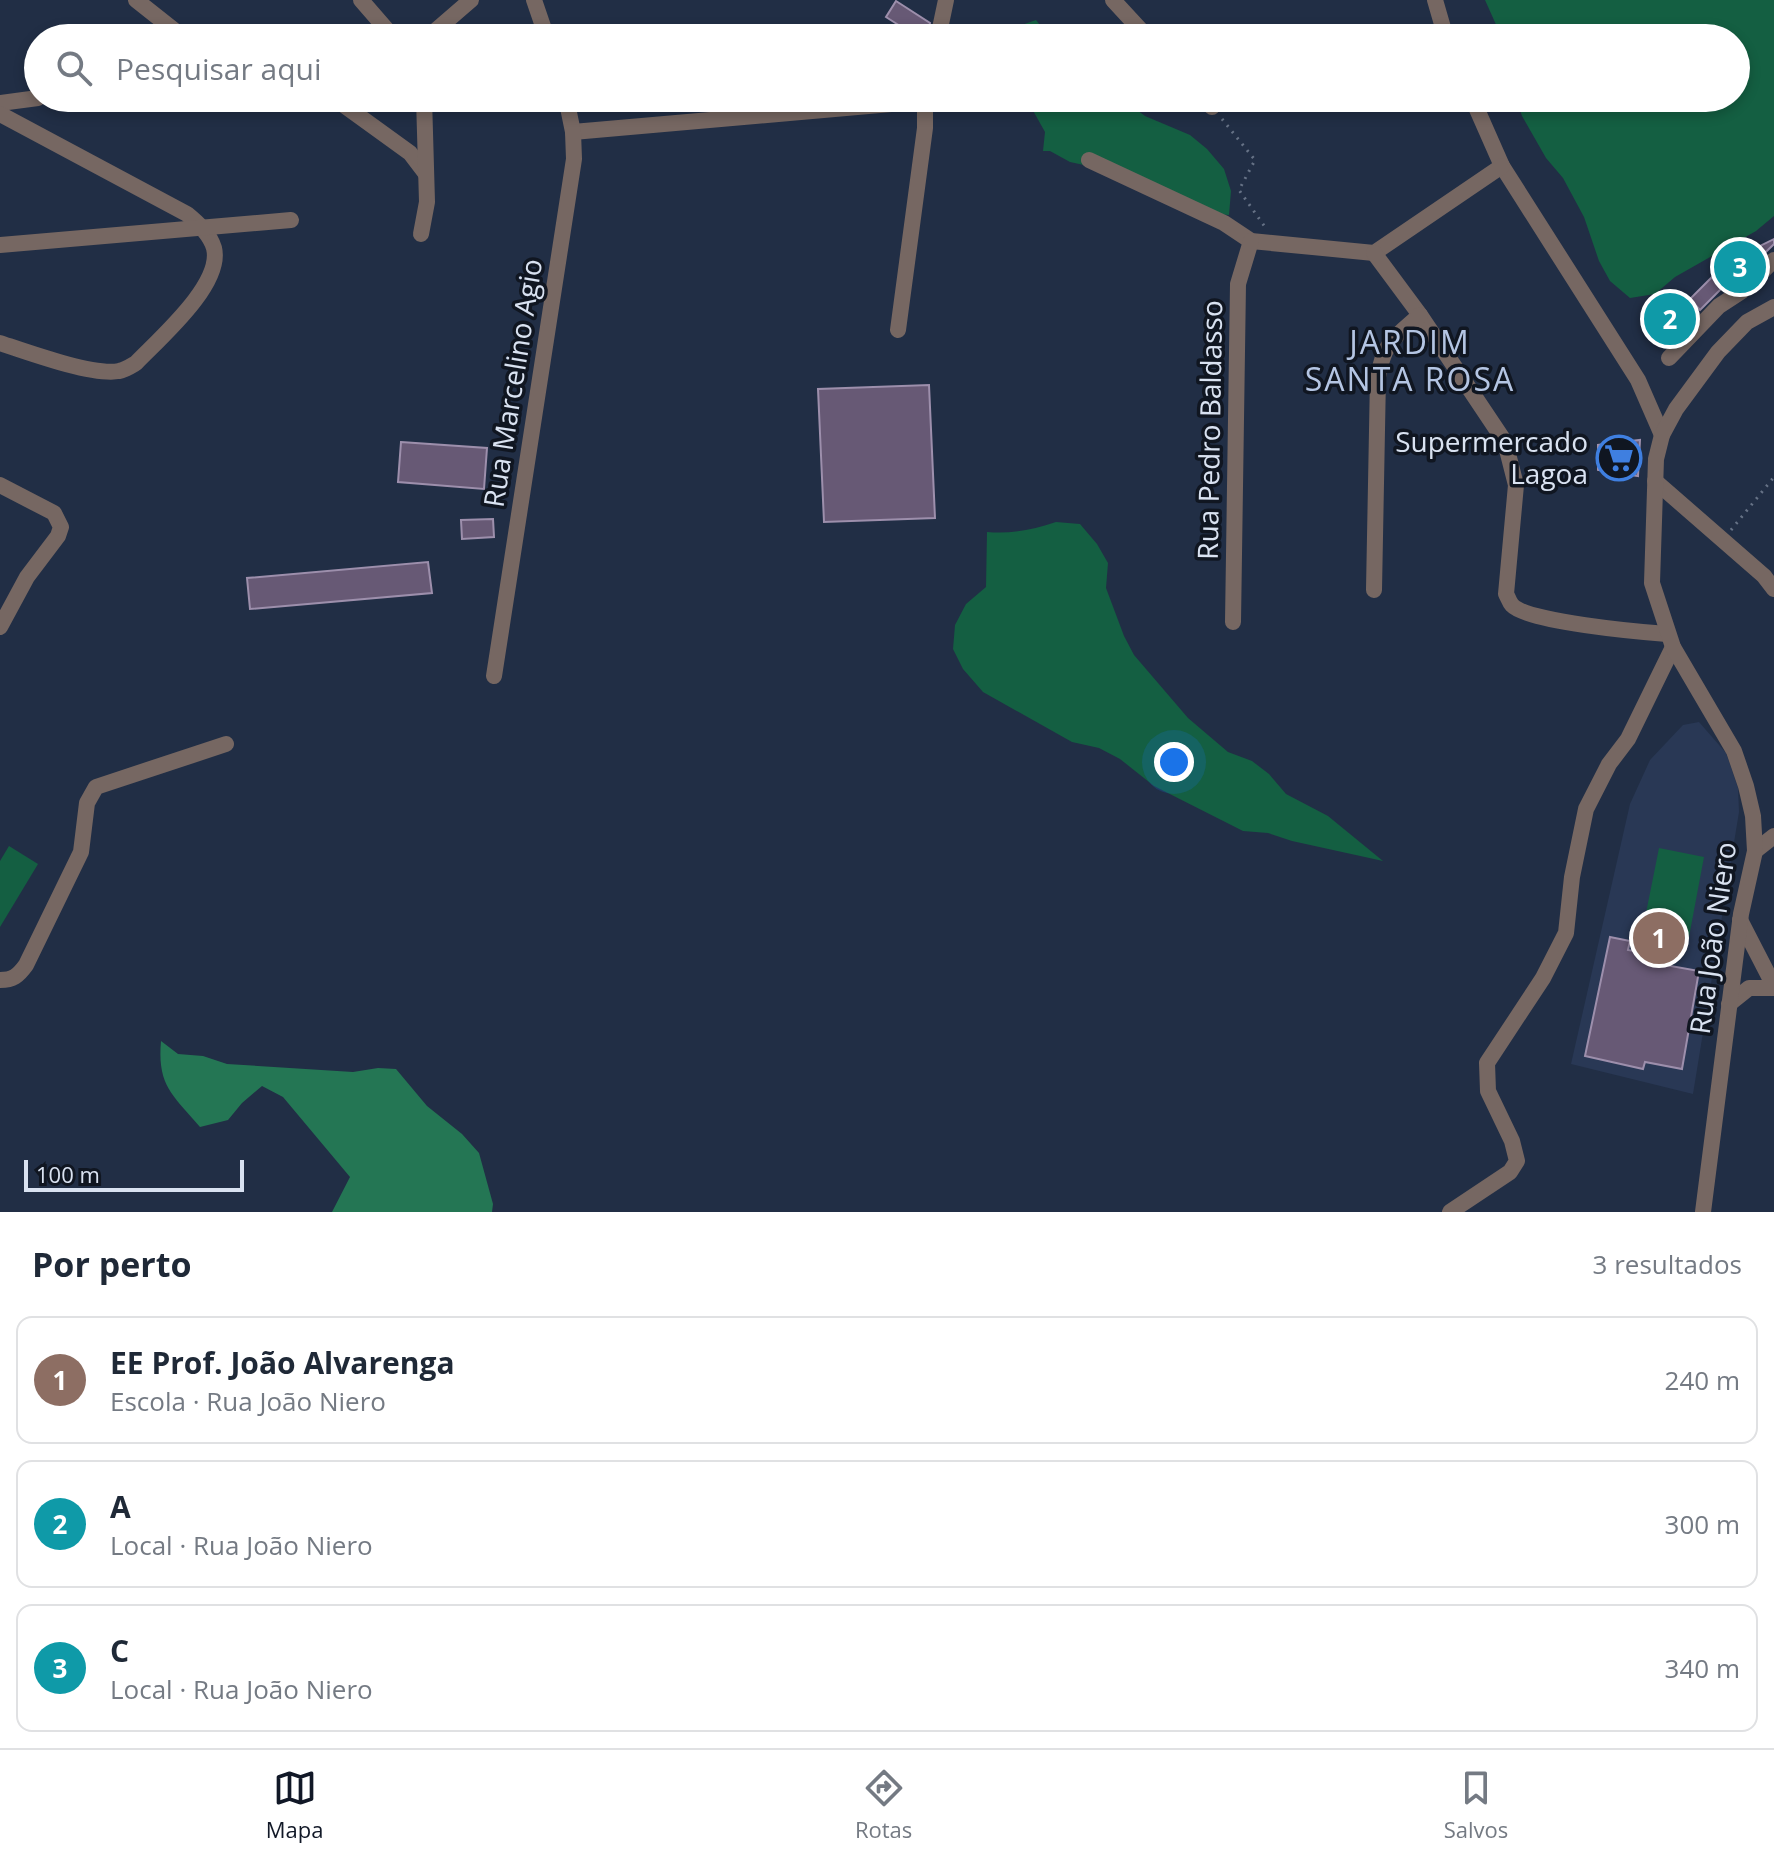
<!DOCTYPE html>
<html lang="pt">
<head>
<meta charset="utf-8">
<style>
	:root { --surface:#fff; --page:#f6f6f7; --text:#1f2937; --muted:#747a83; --line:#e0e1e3; --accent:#111827 }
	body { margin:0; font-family:"Open Sans",sans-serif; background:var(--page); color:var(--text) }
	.scale { position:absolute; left:24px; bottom:20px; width:220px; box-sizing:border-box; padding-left:8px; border:4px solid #d9e2f1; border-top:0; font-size:22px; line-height:28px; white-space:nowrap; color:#d9e2f1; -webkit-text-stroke:6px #101621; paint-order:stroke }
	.you { position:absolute; left:1174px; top:762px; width:28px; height:28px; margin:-20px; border:6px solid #fff; border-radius:50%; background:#1a73e8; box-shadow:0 0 0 12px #1a73e833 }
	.badge { display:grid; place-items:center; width:52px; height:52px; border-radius:50%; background:var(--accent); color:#fff; font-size:26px; font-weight:700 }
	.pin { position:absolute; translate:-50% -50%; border:4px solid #fff; box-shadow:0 2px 8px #0006 }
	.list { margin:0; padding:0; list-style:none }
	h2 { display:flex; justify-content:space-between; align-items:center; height:104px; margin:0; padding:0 32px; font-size:34px }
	h2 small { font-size:26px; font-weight:400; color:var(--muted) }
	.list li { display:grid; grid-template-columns:52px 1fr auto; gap:24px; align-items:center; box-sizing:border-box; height:128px; margin:0 16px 16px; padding:0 16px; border:2px solid var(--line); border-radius:16px }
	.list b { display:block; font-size:30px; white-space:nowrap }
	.list p { margin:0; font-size:26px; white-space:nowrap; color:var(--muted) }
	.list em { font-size:26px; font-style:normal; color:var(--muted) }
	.icon { flex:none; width:44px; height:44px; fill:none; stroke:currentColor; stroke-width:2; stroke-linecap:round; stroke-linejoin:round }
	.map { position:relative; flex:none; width:1774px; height:1212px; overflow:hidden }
	.search { position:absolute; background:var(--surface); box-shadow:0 4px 12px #0003; left:24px; right:24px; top:24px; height:88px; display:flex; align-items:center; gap:20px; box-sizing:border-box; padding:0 28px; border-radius:44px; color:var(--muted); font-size:30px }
	.sheet { height:536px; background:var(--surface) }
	nav { display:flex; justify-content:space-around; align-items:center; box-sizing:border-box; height:112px; border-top:2px solid var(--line); background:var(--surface); font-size:22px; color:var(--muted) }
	nav a { display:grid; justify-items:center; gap:4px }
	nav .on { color:var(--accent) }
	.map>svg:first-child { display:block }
</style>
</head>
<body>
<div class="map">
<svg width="1774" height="1212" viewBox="0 0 1774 1212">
	<rect width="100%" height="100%" fill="#212e45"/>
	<polygon fill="#293855" points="1699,722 1726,753 1738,788 1739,812 1693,1094 1571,1064 1630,804 1650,760 1683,725"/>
	<g fill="#145f42">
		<polygon points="1485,0 1774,0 1774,216 1756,231 1675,277 1655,294 1630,298 1610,281 1599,261 1584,217 1563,178 1546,158 1522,116 1516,98 1736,98 1736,38 1502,38"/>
		<polygon points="1036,20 1050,38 1001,38 1013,28"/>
		<polygon points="1026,98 1121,98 1145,116 1190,135 1207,149 1224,169 1231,191 1229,215 1205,213 1098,168 1070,162 1050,151 1043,151 1045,132"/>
		<path d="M 1056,522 L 1080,524 L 1097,544 L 1108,563 L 1106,588 L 1124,636 L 1134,655 L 1188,718 L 1228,752 L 1252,761 L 1269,774 L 1286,794 L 1328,816 L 1383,861 L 1292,841 L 1268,833 L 1243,831 L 1154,786 L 1120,759 L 1099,748 L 1072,742 L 983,692 L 963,669 L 953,649 L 955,625 L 966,604 L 986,587 L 987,532 C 1012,534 1032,530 1056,522 Z"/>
		<polygon points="9,846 38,864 0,927 0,861"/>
		<polygon points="1659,848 1704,857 1689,937 1643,928"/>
	</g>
	<path fill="#247654" d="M 161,1041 L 178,1054 L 203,1056 L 227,1064 L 353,1072 L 378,1068 L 396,1069 L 427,1106 L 462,1134 L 479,1153 L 493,1204 L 492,1212 L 332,1212 L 350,1177 L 283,1097 L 262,1086 L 242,1103 L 228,1120 L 200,1127 C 173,1095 157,1086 161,1041 Z"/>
	<g fill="#675975" stroke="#9d8fac" stroke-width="2">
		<polygon points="896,1 930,23 927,38 919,38 886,17"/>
		<polygon points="1774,239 1774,244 1735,282 1733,284 1723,274 1746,250 1748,252"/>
		<polygon points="1713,276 1723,287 1700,310 1690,299"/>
		<polygon points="1676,302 1687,313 1664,336 1653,326"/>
		<polygon points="929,385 935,518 824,522 818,389"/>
		<polygon points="1640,440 1638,476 1598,470 1598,445"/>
		<polygon points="401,442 487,448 484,489 398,482"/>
		<polygon points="493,519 494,537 462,539 461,520"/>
		<polygon points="428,562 432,593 250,609 247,578"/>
		<polygon points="1610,937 1630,941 1628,950 1666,957 1665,965 1699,971 1682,1069 1645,1062 1643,1069 1585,1056"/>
	</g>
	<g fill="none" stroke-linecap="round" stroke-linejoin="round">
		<g stroke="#667286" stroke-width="3" stroke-dasharray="2 6" stroke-linecap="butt">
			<polyline points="1222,119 1255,160 1239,190 1265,227"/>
			<polyline points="1731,530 1774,477"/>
		</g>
		<g stroke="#766762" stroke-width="16">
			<polyline points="136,0 184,38"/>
			<polyline points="361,0 394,38"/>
			<polyline points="534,0 547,38"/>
			<polyline points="1113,0 1148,38"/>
			<polyline points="1435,0 1446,38"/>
			<polyline points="427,38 471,0"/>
			<polyline points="938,38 946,0"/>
			<polyline points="334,98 410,153 426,174"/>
			<polyline points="1203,98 1212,107"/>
			<polyline points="1472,98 1502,166 1638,380 1662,435"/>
			<polyline points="0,103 38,98"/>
			<path d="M 0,114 L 187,214 C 198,223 210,234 214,248 C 223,284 160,338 136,363 C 131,366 125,370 119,371 C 93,376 27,352 0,343"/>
			<polyline points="573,132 925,101 926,98"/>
			<polyline points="1089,160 1224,223 1251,241 1374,253 1502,166"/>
			<polyline points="421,234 427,202 424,98"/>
			<polyline points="0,245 291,220"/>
			<path d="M 1374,253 L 1420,315 L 1505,442 L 1516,485 L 1506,594 C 1508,597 1509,602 1512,605 C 1527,622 1640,632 1667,634"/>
			<polyline points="898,330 925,128 925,101"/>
			<polyline points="1669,358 1719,306 1742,291 1774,260"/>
			<polyline points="1655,481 1764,576 1774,589"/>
			<polyline points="0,485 54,513 61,527 58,536 27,577 0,627"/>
			<path d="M 1374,590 L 1378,377 C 1384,342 1394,338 1420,315"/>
			<polyline points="1233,622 1238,284 1251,241"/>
			<polyline points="494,676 574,159 573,132 566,98"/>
			<polyline points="1755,851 1774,836"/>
			<polyline points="1740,920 1774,986"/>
			<path d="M 0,980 C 13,980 18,976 26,965 L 81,852 L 87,803 L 96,787 L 226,744"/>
			<polyline points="1729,1004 1749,988 1774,988"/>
			<polyline points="1450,1212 1510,1172 1517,1161 1512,1141 1488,1091 1487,1063 1543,978 1566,933 1572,877 1586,809 1609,764 1628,739 1673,647"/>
			<polyline points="1703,1212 1741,914 1755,851 1753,816 1746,786 1734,751 1673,647 1652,583 1656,459 1662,435 1676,409 1718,352 1747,322 1774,307"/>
		</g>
	</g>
	<defs>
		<g id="supermarket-ring" transform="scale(2.3)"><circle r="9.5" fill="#101621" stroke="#3f7fe0" stroke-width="1.5"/><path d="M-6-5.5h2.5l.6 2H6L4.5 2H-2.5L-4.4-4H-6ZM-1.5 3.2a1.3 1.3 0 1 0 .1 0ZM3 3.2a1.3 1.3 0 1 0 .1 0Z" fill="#3f7fe0"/></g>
	</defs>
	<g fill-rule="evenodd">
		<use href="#supermarket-ring" x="1619" y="458"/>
	</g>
	<g text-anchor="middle" stroke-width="7" stroke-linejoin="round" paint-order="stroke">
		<g font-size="28" fill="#d9e2f1" stroke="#101621">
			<text transform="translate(513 383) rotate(-81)" y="10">Rua Marcelino Agio</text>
			<text transform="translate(1210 430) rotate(-89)" y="10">Rua Pedro Baldasso</text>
			<text transform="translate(1713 938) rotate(-82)" y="10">Rua João Niero</text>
		</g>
		<g font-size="28" fill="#d9e2f1" stroke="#101621" text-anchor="end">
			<text x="1588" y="452">Supermercado<tspan x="1588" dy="32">Lagoa</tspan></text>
		</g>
		<g font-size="32" letter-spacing="2" fill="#b4c5e3" stroke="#101621">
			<text x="1410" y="354">JARDIM<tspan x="1410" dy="37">SANTA ROSA</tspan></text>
		</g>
	</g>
</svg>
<div class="scale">100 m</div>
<div class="you"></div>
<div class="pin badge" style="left:1659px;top:938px;background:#8d6e63">1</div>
<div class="pin badge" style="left:1670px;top:319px;background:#0f9aa8">2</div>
<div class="pin badge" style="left:1740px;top:267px;background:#0f9aa8">3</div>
<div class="search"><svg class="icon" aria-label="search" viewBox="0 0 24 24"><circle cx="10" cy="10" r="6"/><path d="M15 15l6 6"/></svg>Pesquisar aqui</div>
</div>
<section class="sheet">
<h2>Por perto<small>3 resultados</small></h2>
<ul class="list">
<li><span class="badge" style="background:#8d6e63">1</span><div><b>EE Prof. João Alvarenga</b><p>Escola · Rua João Niero</p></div><em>240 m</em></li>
<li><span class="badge" style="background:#0f9aa8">2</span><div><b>A</b><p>Local · Rua João Niero</p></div><em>300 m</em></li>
<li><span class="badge" style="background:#0f9aa8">3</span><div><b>C</b><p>Local · Rua João Niero</p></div><em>340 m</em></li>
</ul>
</section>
<nav>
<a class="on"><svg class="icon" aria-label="map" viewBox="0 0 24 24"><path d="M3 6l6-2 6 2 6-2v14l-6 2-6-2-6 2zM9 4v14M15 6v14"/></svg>Mapa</a>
<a><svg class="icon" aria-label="directions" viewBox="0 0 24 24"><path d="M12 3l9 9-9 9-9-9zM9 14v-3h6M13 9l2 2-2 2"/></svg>Rotas</a>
<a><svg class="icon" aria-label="saved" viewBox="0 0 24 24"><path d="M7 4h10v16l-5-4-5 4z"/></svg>Salvos</a>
</nav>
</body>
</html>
